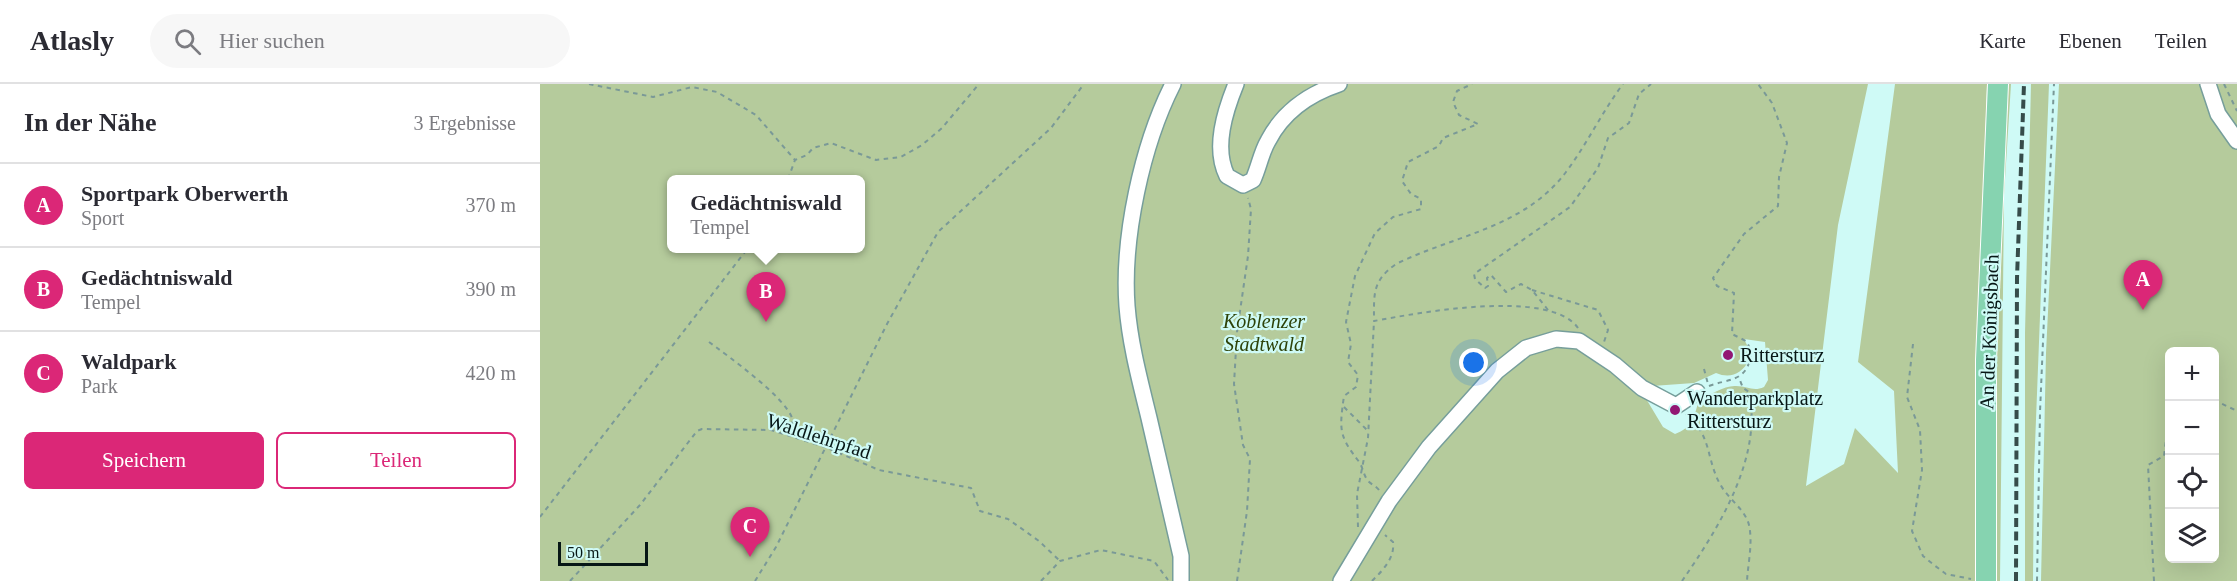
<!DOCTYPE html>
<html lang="de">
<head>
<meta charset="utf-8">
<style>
	:root { --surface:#fff; --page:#f7f7f7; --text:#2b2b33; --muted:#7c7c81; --line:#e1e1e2; --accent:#db2777 }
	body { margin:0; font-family:"Times New Roman",serif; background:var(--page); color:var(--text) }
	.controls { position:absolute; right:18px; bottom:18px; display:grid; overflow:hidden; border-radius:9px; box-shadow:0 6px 24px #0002 }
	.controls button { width:54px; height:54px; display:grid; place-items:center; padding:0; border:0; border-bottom:2px solid var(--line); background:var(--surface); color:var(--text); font:30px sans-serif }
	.scale { position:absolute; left:18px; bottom:15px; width:90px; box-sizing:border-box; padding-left:6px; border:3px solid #071716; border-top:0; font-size:16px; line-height:21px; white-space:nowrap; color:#071716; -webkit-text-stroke:4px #cffaf6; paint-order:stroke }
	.you { position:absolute; left:934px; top:279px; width:21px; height:21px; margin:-15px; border:4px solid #fff; border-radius:50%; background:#1a73e8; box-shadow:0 0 0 9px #1a73e833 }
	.badge { display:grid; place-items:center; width:39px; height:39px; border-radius:50%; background:var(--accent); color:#fff; font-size:20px; font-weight:700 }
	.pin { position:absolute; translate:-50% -50px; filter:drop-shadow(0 2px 3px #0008) }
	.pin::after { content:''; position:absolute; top:32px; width:21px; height:18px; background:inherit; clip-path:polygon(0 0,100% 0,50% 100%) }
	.popup { position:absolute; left:127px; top:91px; width:198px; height:78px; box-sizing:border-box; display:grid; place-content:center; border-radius:9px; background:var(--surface); filter:drop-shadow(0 2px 4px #0005); font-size:20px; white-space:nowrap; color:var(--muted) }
	.popup b { font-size:22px; color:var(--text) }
	.popup::after { content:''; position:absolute; left:50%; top:100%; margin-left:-12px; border:12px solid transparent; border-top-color:var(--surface) }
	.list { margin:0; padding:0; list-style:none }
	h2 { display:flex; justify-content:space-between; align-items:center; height:78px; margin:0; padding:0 24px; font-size:26px }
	h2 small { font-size:20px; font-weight:400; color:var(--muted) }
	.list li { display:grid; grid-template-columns:39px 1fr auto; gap:18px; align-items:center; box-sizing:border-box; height:84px; padding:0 24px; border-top:2px solid var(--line) }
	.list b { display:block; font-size:22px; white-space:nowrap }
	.list p { margin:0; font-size:20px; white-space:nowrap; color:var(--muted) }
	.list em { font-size:20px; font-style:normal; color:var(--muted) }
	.actions { display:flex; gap:12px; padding:18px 24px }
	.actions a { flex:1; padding:14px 0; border:2px solid var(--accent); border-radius:9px; text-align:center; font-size:21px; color:var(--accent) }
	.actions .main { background:var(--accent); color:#fff }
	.icon { flex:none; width:33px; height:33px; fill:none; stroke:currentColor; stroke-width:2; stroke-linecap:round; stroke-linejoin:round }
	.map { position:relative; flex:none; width:1697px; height:497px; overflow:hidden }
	header { display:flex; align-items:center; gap:36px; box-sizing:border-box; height:84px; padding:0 30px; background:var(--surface); border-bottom:2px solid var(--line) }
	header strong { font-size:28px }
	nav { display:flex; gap:33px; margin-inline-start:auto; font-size:21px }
	.search { width:420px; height:54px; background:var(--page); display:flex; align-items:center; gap:15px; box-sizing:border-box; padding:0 21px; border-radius:33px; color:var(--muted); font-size:22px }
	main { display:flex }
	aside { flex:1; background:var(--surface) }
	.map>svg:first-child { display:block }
</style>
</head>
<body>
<header>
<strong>Atlasly</strong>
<div class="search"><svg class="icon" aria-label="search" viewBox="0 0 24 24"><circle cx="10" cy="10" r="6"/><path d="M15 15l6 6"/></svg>Hier suchen</div>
<nav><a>Karte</a><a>Ebenen</a><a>Teilen</a></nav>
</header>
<main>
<aside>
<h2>In der Nähe<small>3 Ergebnisse</small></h2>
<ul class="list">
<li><span class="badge">A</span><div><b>Sportpark Oberwerth</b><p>Sport</p></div><em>370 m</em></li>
<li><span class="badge">B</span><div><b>Gedächtniswald</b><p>Tempel</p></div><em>390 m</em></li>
<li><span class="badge">C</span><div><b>Waldpark</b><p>Park</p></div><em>420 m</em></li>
</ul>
<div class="actions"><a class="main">Speichern</a><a>Teilen</a></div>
</aside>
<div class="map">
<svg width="1697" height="497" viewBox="0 0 1697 497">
	<rect width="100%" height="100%" fill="#cffaf6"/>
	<g fill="#b5cb9c" fill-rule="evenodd">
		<path d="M 0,0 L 1328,0 L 1298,141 L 1266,402 L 1304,380 L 1315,344 L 1358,389 L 1354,307 L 1318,278 L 1355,0 L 1447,0 L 1441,191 L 1441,497 L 0,497 ZM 132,95 L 320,95 L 320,164 L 132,164 ZM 1204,255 L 1225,258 L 1228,296 L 1224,303 C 1213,308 1208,302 1196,302 C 1185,301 1170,311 1159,316 C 1154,333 1152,344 1135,350 L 1123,343 L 1105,313 L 1112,302 L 1154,299 L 1176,289 C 1190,295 1202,290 1209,276 L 1209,265 Z"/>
		<polygon points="1465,0 1471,0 1464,111 1460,497 1452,497 1453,270"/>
		<polygon points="1491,0 1509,0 1494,387 1493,497 1485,497 1485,249"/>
		<path d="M 1519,0 L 1697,0 L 1697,497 L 1501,497 L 1506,269 ZM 1630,268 L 1674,268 L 1674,474 L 1630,474 Z"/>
	</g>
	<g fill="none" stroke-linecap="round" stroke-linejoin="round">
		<g stroke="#769e9b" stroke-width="18">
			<g id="minor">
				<path d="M 633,0 C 602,61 582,154 587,222 C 590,260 600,297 609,334 C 620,380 630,426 641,472 L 641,497"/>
				<path d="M 696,0 C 685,27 673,64 687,92 L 703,101 L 713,96 C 719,83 721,69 728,57 C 743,28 769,10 799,0"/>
				<polyline points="1668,0 1678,30 1697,57"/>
				<polyline points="801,497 849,417 889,363 957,287 986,264 1016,255 1039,257 1075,281 1102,304 1136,322 1157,308"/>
			</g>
		</g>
		<g stroke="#fff" stroke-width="22">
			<polyline id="major" points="1446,497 1446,276 1458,0"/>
		</g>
		<g stroke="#7a9997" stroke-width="2" stroke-dasharray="4.5 4.5" stroke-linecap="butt">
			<polyline points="49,0 113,13 152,3 177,8 216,31 255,76"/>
			<polyline points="1684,0 1697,27"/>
			<polyline points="248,95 255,76 267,71 273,64 291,59 336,76 361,73 382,61 402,44 439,0"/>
			<polyline points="992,206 1058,226 1068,246 1064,258"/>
			<polyline points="1008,226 992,206 981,200 966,208 951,191 947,194 948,202 945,204 935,195 934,190 1030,123 1058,84 1068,54 1089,39 1099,10 1111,0"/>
			<path d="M 1038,244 C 1010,204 877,229 834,237 C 834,210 832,197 856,180 C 915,151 984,144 1026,88 C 1047,60 1062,28 1083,0"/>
			<path d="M 169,258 C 188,272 245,313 252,334 C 253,339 251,346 250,352"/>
			<polyline points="1373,260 1367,313 1380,346 1382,386 1372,447 1383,472 1394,481 1406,490 1431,495"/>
			<polyline points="1164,285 1168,300"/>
			<path d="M 1169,302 C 1187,295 1205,298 1210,275 C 1211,268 1210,263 1206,257 L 1192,250 L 1194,209 L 1177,202 L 1173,194 L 1204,150 L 1238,122 L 1239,93 L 1247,59 L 1232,19 L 1218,0"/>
			<polyline points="1674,316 1697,327"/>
			<polyline points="804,323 829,348"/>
			<path d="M 1146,330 C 1172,351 1166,375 1180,400 C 1188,415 1205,425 1209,441 C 1213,459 1208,479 1207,497"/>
			<path d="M 839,406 C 836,402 832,401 828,397 C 824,392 823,385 820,379 C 799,352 799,347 804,312 L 816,303 L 818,291 L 808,278 L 811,260 L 806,238 L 815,192 L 835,149 L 853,133 L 881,125 L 881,115 L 871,110 L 862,97 L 868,78 L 899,62 L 903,54 L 938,40 L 919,31 L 913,18 L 917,7 L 932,0"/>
			<polyline points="0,433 208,164"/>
			<polyline points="818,443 817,410 828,354 834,237"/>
			<polyline points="30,497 100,421 157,347 162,345 231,346 285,363 339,386 431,404 440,427 468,435 499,457 520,477"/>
			<polyline points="215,497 236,463 347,240 398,148 511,44 544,0"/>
			<polyline points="501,497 520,477 561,466 614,477 628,496"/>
			<polyline points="697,497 707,427 710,375 703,361 694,300 697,248 708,172 711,125 708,114"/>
			<path d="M 832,497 C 843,486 855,474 853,458 L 845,451"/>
			<path d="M 1142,497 C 1178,445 1223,374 1209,308 L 1203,304 L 1199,294"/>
			<polyline points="1497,497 1500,328 1514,0"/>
			<polyline points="1614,497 1608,381 1624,372 1630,325"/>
		</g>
		<use href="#minor" stroke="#fff" stroke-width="15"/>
		<use href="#major" stroke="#86d3b0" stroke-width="20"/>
		<polyline stroke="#364c4a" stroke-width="4" stroke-dasharray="9 4.5" stroke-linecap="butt" points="1476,497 1477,194 1484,0"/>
	</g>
	<g fill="#921773" stroke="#cffaf6" stroke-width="2">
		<circle cx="1188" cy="271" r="6"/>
		<circle cx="1135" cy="326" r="6"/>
	</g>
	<g text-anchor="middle" stroke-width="4.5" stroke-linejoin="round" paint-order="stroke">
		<g font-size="20" font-style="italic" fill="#2d4208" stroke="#cffaf6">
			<text x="724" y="244">Koblenzer<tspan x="724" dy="23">Stadtwald</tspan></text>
		</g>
		<g font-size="20" fill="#071716" stroke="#cffaf6">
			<text transform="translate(1449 248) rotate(-88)" y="7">An der Königsbach</text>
			<text transform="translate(279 352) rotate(18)" y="7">Waldlehrpfad</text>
		</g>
		<g font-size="20" fill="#071716" stroke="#cffaf6" text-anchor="start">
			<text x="1200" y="278">Rittersturz</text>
			<text x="1147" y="321">Wanderparkplatz<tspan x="1147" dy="23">Rittersturz</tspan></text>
		</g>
	</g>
</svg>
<div class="controls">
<button>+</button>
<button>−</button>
<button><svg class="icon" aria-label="locate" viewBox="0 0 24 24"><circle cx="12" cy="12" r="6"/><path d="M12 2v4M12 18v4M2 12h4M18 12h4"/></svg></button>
<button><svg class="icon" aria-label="layers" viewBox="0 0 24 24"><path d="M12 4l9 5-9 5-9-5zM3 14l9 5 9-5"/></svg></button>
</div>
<div class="scale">50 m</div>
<div class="you"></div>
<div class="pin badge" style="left:1603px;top:226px">A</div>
<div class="pin badge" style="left:226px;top:238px">B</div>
<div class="popup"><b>Gedächtniswald</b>Tempel</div>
<div class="pin badge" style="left:210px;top:473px">C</div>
</div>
</main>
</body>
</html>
